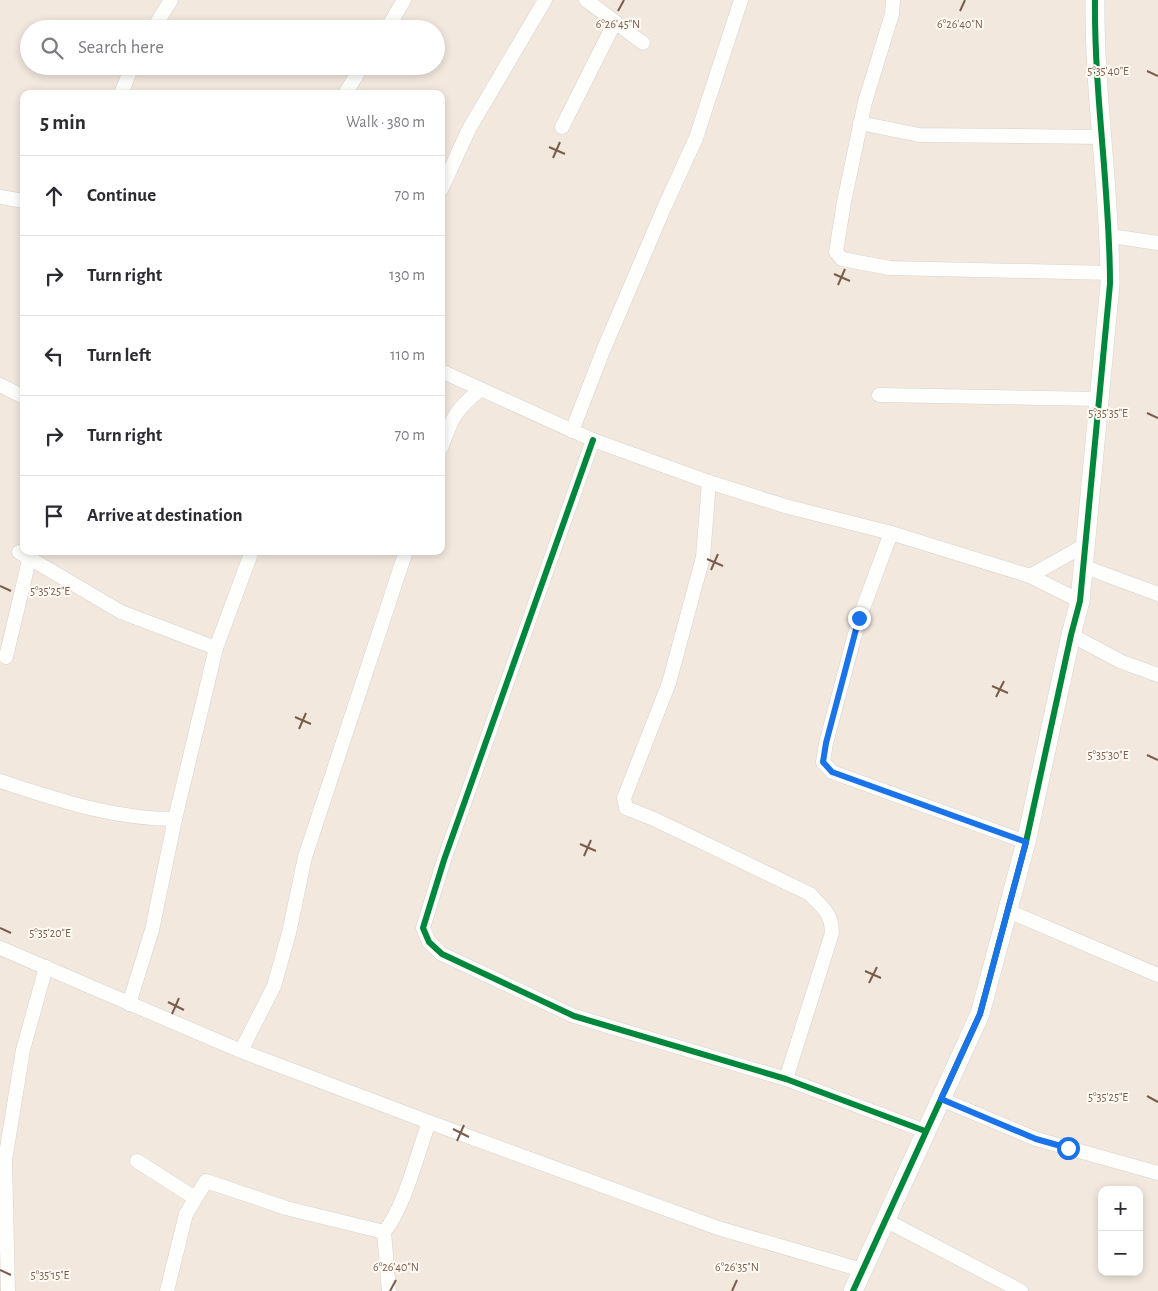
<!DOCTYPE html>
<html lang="en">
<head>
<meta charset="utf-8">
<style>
	:root { --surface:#fff; --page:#f7f7f7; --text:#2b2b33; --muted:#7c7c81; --line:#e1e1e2 }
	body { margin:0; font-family:"Alegreya Sans",sans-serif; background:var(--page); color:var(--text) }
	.controls { position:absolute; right:15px; bottom:15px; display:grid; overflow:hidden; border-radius:10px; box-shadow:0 2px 8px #0003 }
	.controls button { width:45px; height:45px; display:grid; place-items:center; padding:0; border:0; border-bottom:1px solid var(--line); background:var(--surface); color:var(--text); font:25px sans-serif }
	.stop { position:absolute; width:15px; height:15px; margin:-11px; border:4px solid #1a73e8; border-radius:50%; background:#fff }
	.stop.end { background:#1a73e8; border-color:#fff; box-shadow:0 1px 5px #0008 }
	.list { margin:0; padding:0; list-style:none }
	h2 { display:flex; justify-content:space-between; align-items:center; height:65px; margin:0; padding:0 20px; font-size:21px }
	h2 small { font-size:16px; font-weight:400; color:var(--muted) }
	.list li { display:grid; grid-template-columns:32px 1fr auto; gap:15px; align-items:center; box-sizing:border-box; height:80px; padding:0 20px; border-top:1px solid var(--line) }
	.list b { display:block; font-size:19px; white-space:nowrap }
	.list em { font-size:16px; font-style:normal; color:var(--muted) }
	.icon { flex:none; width:28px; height:28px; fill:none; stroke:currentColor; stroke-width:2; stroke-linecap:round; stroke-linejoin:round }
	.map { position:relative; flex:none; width:1158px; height:1291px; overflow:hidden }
	.search { position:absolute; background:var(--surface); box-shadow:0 2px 8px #0003; left:20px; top:20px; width:425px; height:55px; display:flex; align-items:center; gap:12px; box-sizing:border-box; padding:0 18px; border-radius:28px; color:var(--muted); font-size:19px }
	.panel { position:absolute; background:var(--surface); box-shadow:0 2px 8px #0003; left:20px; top:90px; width:425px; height:465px; border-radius:10px }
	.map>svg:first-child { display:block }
</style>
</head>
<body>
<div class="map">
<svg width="1158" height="1291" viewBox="0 0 1158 1291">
	<rect width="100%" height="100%" fill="#f9f5f0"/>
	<path fill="#f2e8de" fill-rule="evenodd" d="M 0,0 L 1158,0 L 1158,1291 L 0,1291 ZM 29,29 L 436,29 L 436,66 L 29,66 ZM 24,94 L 441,94 L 441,551 L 24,551 ZM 1102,1190 L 1139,1190 L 1139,1272 L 1102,1272 Z"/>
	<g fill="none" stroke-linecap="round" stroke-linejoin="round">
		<g stroke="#d7d1cb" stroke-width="15">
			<g id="street">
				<polyline points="586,0 643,43"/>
				<polyline points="893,0 892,14 865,102 844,202 836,252 842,259 890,268 1110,273"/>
				<polyline points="153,29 171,0"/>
				<polyline points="387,29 404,0"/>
				<polyline points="121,94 132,66"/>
				<polyline points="345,94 362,66"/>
				<polyline points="860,123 919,135 1103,137"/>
				<polyline points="562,127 615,22"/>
				<polyline points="441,190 469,129 545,0"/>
				<polyline points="0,197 24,201"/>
				<polyline points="1111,236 1158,243"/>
				<polyline points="441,371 593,440 709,482 785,506 891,533 1030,576 1080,601"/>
				<polyline points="0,385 24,397"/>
				<polyline points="879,395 1099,399"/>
				<polyline points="572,431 603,351 664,208 696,138 741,0"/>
				<polyline points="593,440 444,860 423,928 429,942 442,954 574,1016 786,1079 925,1131"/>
				<path d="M 441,448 C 452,418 455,410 480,390"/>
				<path d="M 709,482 L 703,557 L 669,683 L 624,798 L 626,808 L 654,819 L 810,894 C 823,910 831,910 832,933 L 786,1079"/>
				<polyline points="891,533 859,619 826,743 823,762 832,772 1026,842"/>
				<polyline points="19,552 121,612 216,648"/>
				<polyline points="1082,566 1158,594"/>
				<polyline points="1030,576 1085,545"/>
				<polyline points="1071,635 1122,662 1158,675"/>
				<polyline points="6,657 30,556"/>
				<path d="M 0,781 C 59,800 112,819 175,819"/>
				<polyline points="1008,911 1158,975"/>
				<polyline points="0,948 241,1051 429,1122 718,1228 862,1270"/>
				<polyline points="129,1004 152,930 175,819 216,648 252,551"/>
				<polyline points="241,1051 274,986 289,933 305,857 406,551"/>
				<polyline points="941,1099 1036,1139 1158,1173"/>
				<polyline points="137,1161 195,1198"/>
				<polyline points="887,1221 1021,1291"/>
				<polyline points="8,1291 5,1160 23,1050 46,967"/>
				<polyline points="167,1291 186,1214 206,1181 286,1208 384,1232"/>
				<path d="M 389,1291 L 384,1232 C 404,1209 418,1152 429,1122"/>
			</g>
		</g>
		<g stroke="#d9d2cb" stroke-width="20">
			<path id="secondary" d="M 853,1291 L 980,1014 L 1026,842 L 1071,635 L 1080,601 L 1110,284 C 1110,189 1094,95 1095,0"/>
		</g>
		<use href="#street" stroke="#fefefd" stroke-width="14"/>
		<use href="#secondary" stroke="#fefefd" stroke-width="19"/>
		<g stroke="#fffaf3" stroke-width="9">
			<g id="cycleway">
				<polyline points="593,440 444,860 423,928 429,942 442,954 574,1016 786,1079 925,1131"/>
				<path d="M 853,1291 L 980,1014 L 1026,842 L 1071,635 L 1080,601 L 1110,284 C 1110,189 1094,95 1095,0"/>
			</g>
		</g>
		<use href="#cycleway" stroke="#00873e" stroke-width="6"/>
	</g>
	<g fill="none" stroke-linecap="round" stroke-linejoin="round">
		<polyline stroke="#1a73e8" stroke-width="6" points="859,618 826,743 823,762 832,772 1026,842 980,1014 941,1099 1036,1139 1068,1148"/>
	</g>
	<path fill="none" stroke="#7a5c4d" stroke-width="2" d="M 618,11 L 624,0M 960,11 L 965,0M 1147,71 L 1158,76M 549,147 L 565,154M 553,158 L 560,142M 834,274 L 850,281M 838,285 L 845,269M 1147,413 L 1158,418M 707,559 L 723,566M 711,570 L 718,554M 0,586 L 11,591M 992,686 L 1008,693M 996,697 L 1004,681M 295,717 L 311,724M 299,729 L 306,713M 1147,755 L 1158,760M 580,844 L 596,851M 584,856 L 591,840M 0,928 L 11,933M 865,971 L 881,978M 869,983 L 877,967M 168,1002 L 184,1010M 172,1014 L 179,998M 1147,1096 L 1158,1102M 453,1129 L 469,1137M 457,1141 L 464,1125M 0,1270 L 11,1275M 390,1291 L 396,1280M 732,1291 L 737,1280"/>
	<g font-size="12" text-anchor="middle" fill="#7a5c4d" stroke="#fffaf3" stroke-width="4" stroke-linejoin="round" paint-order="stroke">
		<text x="618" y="28">6°26'45"N</text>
		<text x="960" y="28">6°26'40"N</text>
		<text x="1108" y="75">5°35'40"E</text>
		<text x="1108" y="417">5°35'35"E</text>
		<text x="50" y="595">5°35'25"E</text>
		<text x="1108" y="759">5°35'30"E</text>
		<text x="50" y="937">5°35'20"E</text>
		<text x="1108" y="1101">5°35'25"E</text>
		<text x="396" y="1271">6°26'40"N</text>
		<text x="737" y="1271">6°26'35"N</text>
		<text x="50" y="1279">5°35'15"E</text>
	</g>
</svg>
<div class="controls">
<button>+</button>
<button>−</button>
</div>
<div class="stop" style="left:1068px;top:1148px"></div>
<div class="stop end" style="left:859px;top:618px"></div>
<div class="search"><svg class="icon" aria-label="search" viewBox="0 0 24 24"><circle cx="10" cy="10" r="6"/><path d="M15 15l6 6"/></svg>Search here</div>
<section class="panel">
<h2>5 min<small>Walk · 380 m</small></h2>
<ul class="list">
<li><svg class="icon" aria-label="ahead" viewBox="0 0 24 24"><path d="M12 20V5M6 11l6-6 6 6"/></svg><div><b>Continue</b></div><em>70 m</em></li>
<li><svg class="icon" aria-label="right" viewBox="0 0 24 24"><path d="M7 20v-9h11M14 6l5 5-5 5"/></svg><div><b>Turn right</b></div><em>130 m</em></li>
<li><svg class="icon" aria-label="left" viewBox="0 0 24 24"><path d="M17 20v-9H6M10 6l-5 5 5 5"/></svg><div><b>Turn left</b></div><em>110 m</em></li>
<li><svg class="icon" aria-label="right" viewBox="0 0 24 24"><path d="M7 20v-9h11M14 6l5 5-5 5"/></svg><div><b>Turn right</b></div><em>70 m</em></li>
<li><svg class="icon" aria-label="arrive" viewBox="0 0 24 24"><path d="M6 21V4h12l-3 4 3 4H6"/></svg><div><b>Arrive at destination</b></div></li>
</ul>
</section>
</div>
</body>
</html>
